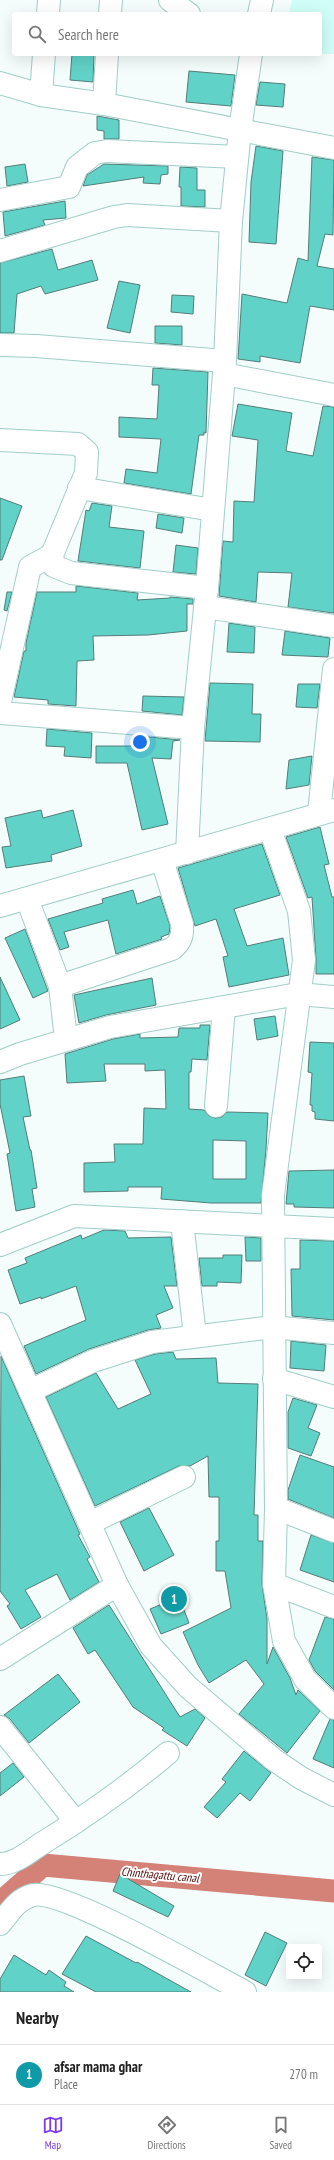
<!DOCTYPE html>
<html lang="en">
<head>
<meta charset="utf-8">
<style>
	:root { --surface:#fff; --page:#f2f2f2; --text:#222; --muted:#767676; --line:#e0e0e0; --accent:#7c3aed }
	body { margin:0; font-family:"PT Sans Narrow",sans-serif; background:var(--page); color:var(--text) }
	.controls { position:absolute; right:12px; bottom:12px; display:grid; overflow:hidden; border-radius:4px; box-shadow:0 4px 16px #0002 }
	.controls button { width:36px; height:36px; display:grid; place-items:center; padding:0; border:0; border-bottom:1px solid var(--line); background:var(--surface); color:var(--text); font:20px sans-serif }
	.you { position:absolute; left:140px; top:742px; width:14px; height:14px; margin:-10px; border:3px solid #fff; border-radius:50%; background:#1a73e8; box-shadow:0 0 0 6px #1a73e833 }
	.badge { display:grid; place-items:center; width:26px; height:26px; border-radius:50%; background:var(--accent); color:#fff; font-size:13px; font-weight:700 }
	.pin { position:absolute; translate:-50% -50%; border:2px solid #fff; box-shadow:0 1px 4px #0006 }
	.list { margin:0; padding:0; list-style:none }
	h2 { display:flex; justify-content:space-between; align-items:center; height:52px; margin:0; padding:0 16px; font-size:17px }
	h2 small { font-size:13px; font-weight:400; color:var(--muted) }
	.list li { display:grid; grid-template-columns:26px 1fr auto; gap:12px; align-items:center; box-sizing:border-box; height:60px; padding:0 16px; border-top:1px solid var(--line) }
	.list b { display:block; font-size:15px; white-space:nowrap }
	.list p { margin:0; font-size:13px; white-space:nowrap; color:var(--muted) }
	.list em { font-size:13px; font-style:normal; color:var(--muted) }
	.icon { flex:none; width:22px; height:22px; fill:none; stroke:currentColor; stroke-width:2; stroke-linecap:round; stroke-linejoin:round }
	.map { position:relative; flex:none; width:334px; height:1992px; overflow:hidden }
	.search { position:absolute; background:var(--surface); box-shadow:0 4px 16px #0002; left:12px; right:12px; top:12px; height:44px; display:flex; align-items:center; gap:10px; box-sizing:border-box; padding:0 14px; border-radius:4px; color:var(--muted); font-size:15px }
	.sheet { height:112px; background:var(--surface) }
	nav { display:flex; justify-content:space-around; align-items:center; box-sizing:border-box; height:56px; border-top:1px solid var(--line); background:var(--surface); font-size:11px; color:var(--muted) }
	nav a { display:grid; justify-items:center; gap:2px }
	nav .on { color:var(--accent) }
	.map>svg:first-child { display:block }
</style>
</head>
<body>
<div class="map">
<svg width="334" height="1992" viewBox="0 0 334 1992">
	<rect width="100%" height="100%" fill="#f5fdfc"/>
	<polygon fill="#d0fdf7" points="292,0 334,0 334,54 320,54 320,14 289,14"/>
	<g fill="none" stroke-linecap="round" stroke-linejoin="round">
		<polyline stroke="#d48177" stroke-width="23" points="0,1903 43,1865 334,1891"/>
	</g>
	<g fill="#61d2c7" stroke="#537d78" fill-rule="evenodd">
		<polygon points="72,54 94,54 93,82 70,80"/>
		<polygon points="189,71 235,75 231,106 186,102"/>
		<polygon points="260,82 285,84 283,107 256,105"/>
		<polygon points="97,116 119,120 119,139 104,139 104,131 97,130"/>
		<polygon points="256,146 283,151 276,244 249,242 251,182"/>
		<polygon points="312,157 334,160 333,235 325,234 317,266 334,269 334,310 310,306 300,363 260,356 260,362 238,359 242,294 287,303 298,258 308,261"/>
		<polygon points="25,164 28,182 7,186 5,167"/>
		<polygon points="104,164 168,166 168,174 161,175 160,184 143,183 144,177 83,186 87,175"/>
		<polygon points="180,167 197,168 197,190 205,190 205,207 181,206 181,187 179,187"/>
		<polygon points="65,201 66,218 43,220 45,225 5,236 3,212"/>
		<polygon points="52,249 58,270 92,260 98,280 45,294 41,286 17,294 14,333 0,333 0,263"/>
		<polygon points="119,281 140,285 130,333 107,328"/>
		<polygon points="172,295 194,296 193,314 171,312"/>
		<polygon points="155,326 182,326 182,345 155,343"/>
		<polygon points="153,368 208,372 206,433 204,432 204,435 199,435 191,494 124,483 126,469 157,473 161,439 119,437 119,417 157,419 159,385 152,385"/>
		<polygon points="238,404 292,413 286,451 313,456 323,406 334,407 334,613 288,607 292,573 258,572 256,602 219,596 223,541 233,542 234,501 254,502 258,440 232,436"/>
		<polygon points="0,498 22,506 2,560 0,560"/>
		<polygon points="92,503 112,506 109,527 144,531 140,568 78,561 86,510 89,511"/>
		<polygon points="158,514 184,518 182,533 156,528"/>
		<polygon points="176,545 198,548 196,574 173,572"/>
		<polygon points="76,586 138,593 137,600 170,598 170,597 193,599 193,604 187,604 187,631 148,635 93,636 94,660 77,661 76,706 48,704 48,700 14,697 24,651 26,651 26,643 37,592 76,592"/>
		<polygon points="7,592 12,592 7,611 4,610"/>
		<polygon points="229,623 255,627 254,653 227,652"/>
		<polygon points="285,631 330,638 328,657 282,655"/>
		<polygon points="210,683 253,684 252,714 261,714 260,742 205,741"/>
		<polygon points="298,684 320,684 317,708 296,707"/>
		<polygon points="143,696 184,697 182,715 142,711"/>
		<polygon points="47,729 92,733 91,758 64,756 65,747 46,746"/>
		<polygon points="140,736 180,740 173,741 171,759 152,758 168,824 142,830 127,763 96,763 96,746 139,746"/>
		<polygon points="312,756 309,785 286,789 289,760"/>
		<polygon points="41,810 43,818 73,810 82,846 51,855 52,861 6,868 2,847 11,846 5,818"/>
		<polygon points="320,827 329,864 324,865 332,897 334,897 334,974 316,974 316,959 312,897 308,898 286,837"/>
		<polygon points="262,844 280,895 234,909 247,946 283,938 289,975 229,987 223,957 228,956 216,919 195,926 178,868"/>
		<polygon points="133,890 137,904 160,896 170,926 169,934 161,937 162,939 116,954 108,920 64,932 69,947 60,950 48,919 103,903 102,899"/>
		<polygon points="25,929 48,991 33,998 5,938"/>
		<polygon points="0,977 20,1020 0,1029"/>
		<polygon points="152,978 156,1005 106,1015 79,1023 74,995"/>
		<polygon points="275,1016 278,1036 257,1040 254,1019"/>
		<path d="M 200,1025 L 210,1025 L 207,1060 L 192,1059 L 191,1072 L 189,1072 L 189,1109 L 204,1110 L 209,1116 L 215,1118 L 222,1117 L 227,1112 L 268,1113 L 266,1149 L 261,1203 L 211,1203 L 161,1199 L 162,1187 L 128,1187 L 128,1191 L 84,1192 L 84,1163 L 115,1162 L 114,1144 L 143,1144 L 144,1108 L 166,1109 L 165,1070 L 145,1071 L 145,1064 L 104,1064 L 106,1081 L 67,1083 L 65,1054 L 113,1039 L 140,1034 L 140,1038 L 178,1037 L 179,1028 L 200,1028 ZM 213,1140 L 246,1141 L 246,1179 L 213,1179 Z"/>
		<polygon points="310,1042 334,1043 334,1121 315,1119 315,1112 312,1111 312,1105 310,1105 312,1073 308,1072"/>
		<polygon points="24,1076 31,1116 23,1117 30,1150 31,1150 37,1188 32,1189 35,1207 16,1211 7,1154 10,1153 0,1104 0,1080"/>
		<polygon points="334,1170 334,1208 294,1207 294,1204 286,1204 289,1171"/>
		<polygon points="104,1230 125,1231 128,1238 171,1237 177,1286 164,1286 173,1308 156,1315 161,1328 148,1330 89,1349 36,1374 24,1346 86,1320 76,1286 41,1299 41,1297 20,1304 8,1270 27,1263 25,1258 81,1235 82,1239"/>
		<polygon points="245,1237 261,1238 261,1261 246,1261"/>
		<polygon points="300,1240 334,1241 334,1320 292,1316 291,1269 300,1269"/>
		<polygon points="223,1255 242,1255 241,1283 217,1282 217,1286 202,1286 199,1258 223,1258"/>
		<polygon points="291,1341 326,1345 324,1371 290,1368"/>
		<polygon points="173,1352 176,1359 216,1358 218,1383 258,1384 254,1515 258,1515 258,1541 263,1541 262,1584 267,1619 267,1664 273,1647 290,1678 296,1695 298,1690 320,1711 287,1753 239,1714 264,1684 246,1660 209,1683 198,1665 183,1632 231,1608 225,1571 216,1571 216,1541 219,1541 219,1497 209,1497 208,1456 190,1466 179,1466 95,1506 46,1397 96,1373 118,1409 151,1394 135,1360 155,1354"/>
		<polygon points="1,1356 80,1534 78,1535 90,1557 87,1559 99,1582 70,1600 57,1574 25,1590 41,1617 21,1629 7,1606 10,1604 0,1591"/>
		<polygon points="293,1398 317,1405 308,1428 320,1433 311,1456 288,1448 288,1412"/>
		<polygon points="300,1455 334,1467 334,1518 288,1499 288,1490"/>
		<polygon points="149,1508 174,1555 144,1571 120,1522"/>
		<polygon points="311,1535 334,1543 334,1582 300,1570"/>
		<polygon points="179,1597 189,1623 161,1634 150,1609"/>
		<polygon points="109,1605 180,1717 195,1709 205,1718 187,1746 162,1730 164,1728 133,1707 95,1650 88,1654 73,1628"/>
		<polygon points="325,1617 334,1619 334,1690 315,1671 309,1660"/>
		<polygon points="58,1674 80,1702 29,1743 10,1719 4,1715"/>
		<polygon points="330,1719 334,1720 334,1768 313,1759"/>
		<polygon points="244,1751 271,1773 250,1801 240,1793 217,1818 204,1807 226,1782 222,1779"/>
		<polygon points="13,1763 24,1777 0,1796 0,1773"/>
		<polygon points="120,1874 174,1906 168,1917 113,1891"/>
		<polygon points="265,1932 287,1943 266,1986 245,1975"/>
		<polygon points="86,1936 136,1963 137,1962 191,1992 96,1992 62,1974"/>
		<polygon points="14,1955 46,1975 49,1970 66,1982 64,1986 74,1992 0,1992 0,1979"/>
	</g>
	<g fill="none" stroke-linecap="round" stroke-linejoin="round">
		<g stroke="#a1cec8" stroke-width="24">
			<g id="street">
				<polyline points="170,0 189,14"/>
				<polyline points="48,14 49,0"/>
				<polyline points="110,14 111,0"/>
				<polyline points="259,14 262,0"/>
				<polyline points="0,83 41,95 104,104 334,148"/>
				<polyline points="41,95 44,54"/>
				<polyline points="104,104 107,54"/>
				<polyline points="0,200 69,187 77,167 95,153 107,151 237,157"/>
				<polyline points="0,251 114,217 127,215 231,221"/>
				<polyline points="0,345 36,346 225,361"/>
				<polyline points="224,374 334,395"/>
				<polyline points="0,440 78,444 87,452 86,473 52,555 54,566 71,573 207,588"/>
				<polyline points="79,488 213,510"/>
				<polyline points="205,607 334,626"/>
				<polyline points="0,702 30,567 52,555"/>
				<polyline points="0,713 193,728"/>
				<polyline points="319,813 334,669"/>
				<polyline points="270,829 299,911 304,960 273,1195 276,1508 274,1584 284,1641 305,1679 334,1708"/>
				<polyline points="187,853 193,728 207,588 225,361 231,221 240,130 251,54"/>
				<polyline points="27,899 60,986 66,1040"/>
				<polyline points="0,906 334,810"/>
				<path d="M 60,986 L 172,949 C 181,942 183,935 182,924 L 162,860"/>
				<polyline points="0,1062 20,1054 110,1027 298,994 334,997"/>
				<polyline points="216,1106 224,1007"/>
				<polyline points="182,1221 195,1336"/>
				<polyline points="0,1245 74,1216 334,1229"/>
				<polyline points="0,1324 117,1585 0,1659"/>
				<polyline points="274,1379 334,1397"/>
				<polyline points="30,1391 93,1361 152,1342 273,1327 334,1333"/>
				<polyline points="276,1508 334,1531"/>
				<polyline points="90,1523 184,1477"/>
				<polyline points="274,1584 334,1607"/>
				<polyline points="117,1585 151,1646 188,1687 273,1759 301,1778 334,1795"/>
				<polyline points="0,1727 76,1822"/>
				<path d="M 0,1864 C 15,1864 29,1852 41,1844 C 85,1817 128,1787 168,1753"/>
				<path d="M 0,1924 C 10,1912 17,1899 33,1895 C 64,1889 210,1974 245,1992"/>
			</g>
		</g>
		<use href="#street" stroke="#fff" stroke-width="22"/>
	</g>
	<g text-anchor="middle" stroke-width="4" stroke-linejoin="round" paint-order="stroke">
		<g font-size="12" font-style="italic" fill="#570a0a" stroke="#fff">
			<text transform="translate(160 1875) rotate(5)" y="4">Chinthagattu canal</text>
		</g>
	</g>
</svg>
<div class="controls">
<button><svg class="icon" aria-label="locate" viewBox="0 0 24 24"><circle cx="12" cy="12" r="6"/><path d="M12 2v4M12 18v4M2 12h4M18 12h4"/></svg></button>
</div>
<div class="you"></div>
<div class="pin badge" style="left:174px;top:1599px;background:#0f9aa8">1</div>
<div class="search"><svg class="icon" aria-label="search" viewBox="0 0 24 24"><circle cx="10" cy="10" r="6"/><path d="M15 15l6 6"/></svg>Search here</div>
</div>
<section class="sheet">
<h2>Nearby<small></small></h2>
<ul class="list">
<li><span class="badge" style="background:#0f9aa8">1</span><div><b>afsar mama ghar</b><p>Place</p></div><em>270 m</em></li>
</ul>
</section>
<nav>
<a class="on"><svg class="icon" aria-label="map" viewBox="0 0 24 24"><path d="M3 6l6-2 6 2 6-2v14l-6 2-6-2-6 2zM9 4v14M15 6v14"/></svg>Map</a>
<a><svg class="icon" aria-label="directions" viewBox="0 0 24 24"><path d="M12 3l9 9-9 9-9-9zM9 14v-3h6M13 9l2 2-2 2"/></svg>Directions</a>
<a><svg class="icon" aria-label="saved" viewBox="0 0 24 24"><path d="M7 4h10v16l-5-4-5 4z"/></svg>Saved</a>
</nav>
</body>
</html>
